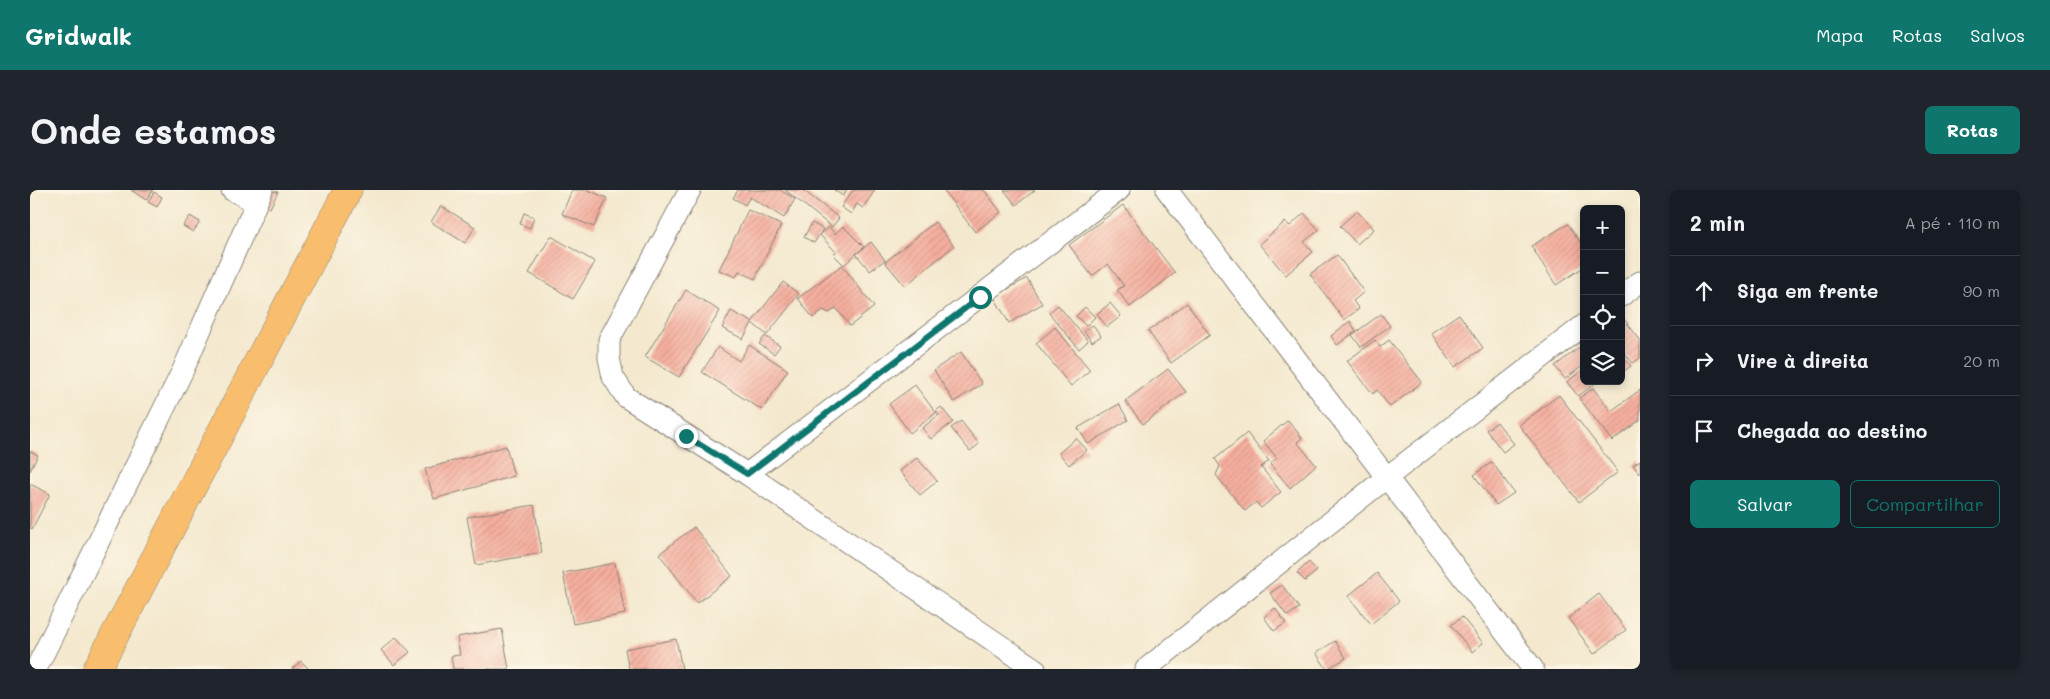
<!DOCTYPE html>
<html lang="pt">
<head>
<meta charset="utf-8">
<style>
	:root { --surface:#171b24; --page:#20242c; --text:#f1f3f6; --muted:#9ea1a6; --line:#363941; --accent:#0f766e }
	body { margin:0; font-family:Mali,sans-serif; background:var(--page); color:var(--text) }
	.controls { position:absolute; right:15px; top:15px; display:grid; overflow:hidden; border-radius:8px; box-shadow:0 2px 8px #0003 }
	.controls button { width:45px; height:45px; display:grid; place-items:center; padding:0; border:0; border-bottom:1px solid var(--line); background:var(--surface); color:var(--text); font:25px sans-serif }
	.stop { position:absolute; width:15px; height:15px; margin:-11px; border:4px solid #0f766e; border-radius:50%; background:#fff }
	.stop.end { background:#0f766e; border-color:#fff; box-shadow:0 1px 5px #0008 }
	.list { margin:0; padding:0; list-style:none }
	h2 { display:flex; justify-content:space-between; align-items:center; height:65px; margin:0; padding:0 20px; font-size:21px }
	h2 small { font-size:16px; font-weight:400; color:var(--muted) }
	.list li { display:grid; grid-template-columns:32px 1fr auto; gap:15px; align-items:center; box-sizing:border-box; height:70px; padding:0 20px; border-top:1px solid var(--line) }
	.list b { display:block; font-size:19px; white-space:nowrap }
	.list em { font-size:16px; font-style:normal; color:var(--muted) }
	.actions { display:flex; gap:10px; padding:15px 20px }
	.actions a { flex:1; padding:11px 0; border:1px solid var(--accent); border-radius:8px; text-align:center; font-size:18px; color:var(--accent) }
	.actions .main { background:var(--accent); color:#fff }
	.icon { flex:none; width:28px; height:28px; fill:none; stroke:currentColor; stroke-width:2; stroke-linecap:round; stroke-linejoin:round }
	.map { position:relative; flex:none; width:1610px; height:479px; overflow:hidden; border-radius:8px }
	header { display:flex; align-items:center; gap:30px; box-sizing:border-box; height:70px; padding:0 25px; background:var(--accent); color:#fff }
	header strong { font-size:24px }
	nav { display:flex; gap:28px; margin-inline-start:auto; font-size:18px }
	.intro { display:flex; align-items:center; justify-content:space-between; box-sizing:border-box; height:120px; padding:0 30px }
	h1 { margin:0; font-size:35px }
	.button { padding:12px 22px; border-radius:8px; background:var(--accent); color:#fff; font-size:18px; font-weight:700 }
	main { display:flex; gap:30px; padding:0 30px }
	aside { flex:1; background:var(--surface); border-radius:8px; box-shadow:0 2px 8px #0003 }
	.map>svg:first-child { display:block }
</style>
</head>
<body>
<header>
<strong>Gridwalk</strong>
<nav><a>Mapa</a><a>Rotas</a><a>Salvos</a></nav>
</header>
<div class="intro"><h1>Onde estamos</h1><a class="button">Rotas</a></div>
<main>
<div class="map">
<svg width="1610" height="479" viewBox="0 0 1610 479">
	<defs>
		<pattern id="building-hatch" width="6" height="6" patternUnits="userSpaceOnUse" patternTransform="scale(1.25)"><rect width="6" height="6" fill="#f6af9f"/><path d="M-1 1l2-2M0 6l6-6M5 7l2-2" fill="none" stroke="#d29688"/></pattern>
	</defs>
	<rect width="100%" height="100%" fill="#fcf5e5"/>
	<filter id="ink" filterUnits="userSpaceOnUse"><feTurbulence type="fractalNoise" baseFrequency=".02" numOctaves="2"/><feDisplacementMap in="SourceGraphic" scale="10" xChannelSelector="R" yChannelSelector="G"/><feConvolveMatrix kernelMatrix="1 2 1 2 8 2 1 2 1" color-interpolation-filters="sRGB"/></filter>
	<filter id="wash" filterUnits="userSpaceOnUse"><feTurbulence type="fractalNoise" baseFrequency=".0096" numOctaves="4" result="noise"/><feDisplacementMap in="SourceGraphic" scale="20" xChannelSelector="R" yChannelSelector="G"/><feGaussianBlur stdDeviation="1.12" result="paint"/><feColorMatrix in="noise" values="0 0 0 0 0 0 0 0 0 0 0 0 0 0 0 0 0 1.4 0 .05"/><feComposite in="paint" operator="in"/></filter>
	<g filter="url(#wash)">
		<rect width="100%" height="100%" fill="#f4e9cf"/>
		<g id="blocks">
			<g fill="url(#building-hatch)">
				<polygon points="101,0 123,0 116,10"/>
				<polygon points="233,0 248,2 240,18 227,12"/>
				<polygon points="542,0 558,0 577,8 564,37 532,24"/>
				<polygon points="708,0 750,0 765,9 754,28 720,7 715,15 703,8"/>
				<polygon points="755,0 773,0 809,28 802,37"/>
				<polygon points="804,0 817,0 813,6"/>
				<polygon points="823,0 845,0 833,18 827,14 821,24 811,17"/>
				<polygon points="916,0 954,0 971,22 945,42 914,1"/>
				<polygon points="974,0 1005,0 986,15"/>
				<polygon points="124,2 132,7 127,17 118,12"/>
				<polygon points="1093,15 1145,83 1100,117 1087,100 1094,96 1078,74 1062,86 1039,55"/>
				<polygon points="411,16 445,37 435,53 401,32"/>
				<polygon points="718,20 751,35 725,89 709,81 706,87 689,80"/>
				<polygon points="1327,21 1344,39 1327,54 1310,36"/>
				<polygon points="494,23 504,27 500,38 490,34"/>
				<polygon points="1274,23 1289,40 1274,52 1283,62 1256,85 1229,54 1255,32 1260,36"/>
				<polygon points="160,26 170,32 163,42 153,36"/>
				<polygon points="905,32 924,56 875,96 855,72"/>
				<polygon points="782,33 793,39 784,53 774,47"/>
				<polygon points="1538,34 1554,58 1554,77 1526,95 1501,56"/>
				<polygon points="813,36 834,57 814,75 803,64 806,62 790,45 799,37 805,44"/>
				<polygon points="521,46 565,72 543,109 499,83"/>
				<polygon points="841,52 855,70 840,81 826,64"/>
				<polygon points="1307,65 1334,102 1323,111 1329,119 1314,130 1280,84"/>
				<polygon points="812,75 844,117 820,136 806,118 799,123 793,120 783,128 768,108"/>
				<polygon points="997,88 1012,114 979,133 964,107"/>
				<polygon points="753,92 769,104 737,145 722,133 713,149 692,138 701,121 722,132"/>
				<polygon points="656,100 690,121 649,187 615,167"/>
				<polygon points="1080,113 1091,126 1077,137 1067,124"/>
				<polygon points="1157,113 1180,145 1141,173 1118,141"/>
				<polygon points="1028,115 1058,151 1049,159 1019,123"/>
				<polygon points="1055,117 1065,127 1056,136 1046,126"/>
				<polygon points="1351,124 1360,136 1331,157 1322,145"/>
				<polygon points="1429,124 1453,158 1425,177 1401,143"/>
				<polygon points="1591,125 1610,150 1610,168 1603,173 1591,159"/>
				<polygon points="1320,131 1326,141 1307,155 1301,146"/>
				<polygon points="1063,135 1071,146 1062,152 1054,141"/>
				<polygon points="1025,137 1060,180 1041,196 1006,153"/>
				<polygon points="735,146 750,156 744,164 729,154"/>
				<polygon points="1345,150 1350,157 1359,150 1392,192 1360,217 1347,200 1343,204 1317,171"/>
				<polygon points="719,155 758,180 732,220 672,182 688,157 709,171"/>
				<polygon points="1551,156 1554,160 1554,175 1535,189 1525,176"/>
				<polygon points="931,162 952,194 924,212 904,180"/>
				<polygon points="1591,164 1601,176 1593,182 1591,180"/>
				<polygon points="1138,179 1156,202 1113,234 1095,211"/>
				<polygon points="1554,179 1554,191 1568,191 1548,206 1537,192"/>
				<polygon points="885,195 906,223 880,243 859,214"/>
				<polygon points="1563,198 1581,221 1610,200 1610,230 1582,251 1549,208"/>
				<polygon points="1529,205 1588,282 1549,312 1489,235"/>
				<polygon points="1089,214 1098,230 1058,254 1048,238"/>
				<polygon points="911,217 923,232 901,249 892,238 909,225 906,221"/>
				<polygon points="1258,230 1272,248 1267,252 1286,275 1260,298 1240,274 1247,268 1233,251"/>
				<polygon points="931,231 949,254 940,261 921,238"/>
				<polygon points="1467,232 1484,254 1473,262 1456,240"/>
				<polygon points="1217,243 1239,271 1231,277 1251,302 1231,318 1226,312 1215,321 1186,285 1190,276 1185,269"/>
				<polygon points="1046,248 1057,260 1039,275 1029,263"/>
				<polygon points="476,256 484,286 404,309 395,279"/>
				<polygon points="0,261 8,265 0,281"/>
				<polygon points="887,268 907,291 890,305 870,281"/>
				<polygon points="1610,270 1610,284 1603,275"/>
				<polygon points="1462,272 1484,303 1466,315 1444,285"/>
				<polygon points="0,294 20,304 2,339 0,338"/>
				<polygon points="504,315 512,363 446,375 437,327"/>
				<polygon points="664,337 702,386 667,413 629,364"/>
				<polygon points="1279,372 1287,381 1275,391 1267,383"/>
				<polygon points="585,373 595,424 543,434 533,383"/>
				<polygon points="1347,383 1369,411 1341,434 1318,406"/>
				<polygon points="1252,395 1269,418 1257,426 1240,403"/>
				<polygon points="1569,404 1596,440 1564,464 1538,428"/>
				<polygon points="1245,418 1256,433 1244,441 1234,427"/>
				<polygon points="1432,427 1453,453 1442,462 1421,435"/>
				<polygon points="472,439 479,479 423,479 421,466 430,465 427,447"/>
				<polygon points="366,447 380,462 364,475 351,460"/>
				<polygon points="646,449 652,479 599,479 595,459"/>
				<polygon points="1305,451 1316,468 1297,479 1286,463"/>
				<polygon points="271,471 279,479 262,479"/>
			</g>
		</g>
	</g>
	<g filter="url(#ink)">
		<use href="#blocks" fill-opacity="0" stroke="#888276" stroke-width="1"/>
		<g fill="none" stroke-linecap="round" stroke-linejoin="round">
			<g stroke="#888276" stroke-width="23">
				<g id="minor">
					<polyline points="202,0 226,12"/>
					<polyline points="660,0 579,150 579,168 583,187 596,207 717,284 1005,479"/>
					<polyline points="1137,0 1503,479"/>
					<polyline points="1591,106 1610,92"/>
					<polyline points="717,284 1089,0"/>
					<polyline points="6,479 153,180 232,0"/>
					<polyline points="1116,479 1356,288 1554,135"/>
				</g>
			</g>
			<g stroke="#888276" stroke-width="29">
				<polyline id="primary" points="67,479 318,0"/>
			</g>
			<use href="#minor" stroke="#fff" stroke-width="21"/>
			<use href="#primary" stroke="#f9be6d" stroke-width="28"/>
		</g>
	</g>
	<g fill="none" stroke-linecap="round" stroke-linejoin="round" filter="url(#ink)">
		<polyline stroke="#0f766e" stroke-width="6" points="656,246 717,284 950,107"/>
	</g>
</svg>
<div class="controls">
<button>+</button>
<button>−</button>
<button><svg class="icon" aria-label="locate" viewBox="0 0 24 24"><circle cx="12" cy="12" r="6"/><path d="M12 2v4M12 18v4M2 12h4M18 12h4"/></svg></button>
<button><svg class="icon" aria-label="layers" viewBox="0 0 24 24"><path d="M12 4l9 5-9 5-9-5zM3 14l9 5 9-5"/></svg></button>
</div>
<div class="stop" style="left:950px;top:107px"></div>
<div class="stop end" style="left:656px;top:246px"></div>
</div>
<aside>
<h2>2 min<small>A pé · 110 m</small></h2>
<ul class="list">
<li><svg class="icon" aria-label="ahead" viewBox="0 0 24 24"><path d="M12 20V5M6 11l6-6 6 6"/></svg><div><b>Siga em frente</b></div><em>90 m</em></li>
<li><svg class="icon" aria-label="right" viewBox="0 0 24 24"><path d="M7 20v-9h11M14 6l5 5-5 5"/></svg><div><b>Vire à direita</b></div><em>20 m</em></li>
<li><svg class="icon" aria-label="arrive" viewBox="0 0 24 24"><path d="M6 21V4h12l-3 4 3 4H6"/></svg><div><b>Chegada ao destino</b></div></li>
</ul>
<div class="actions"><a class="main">Salvar</a><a>Compartilhar</a></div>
</aside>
</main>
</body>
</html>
